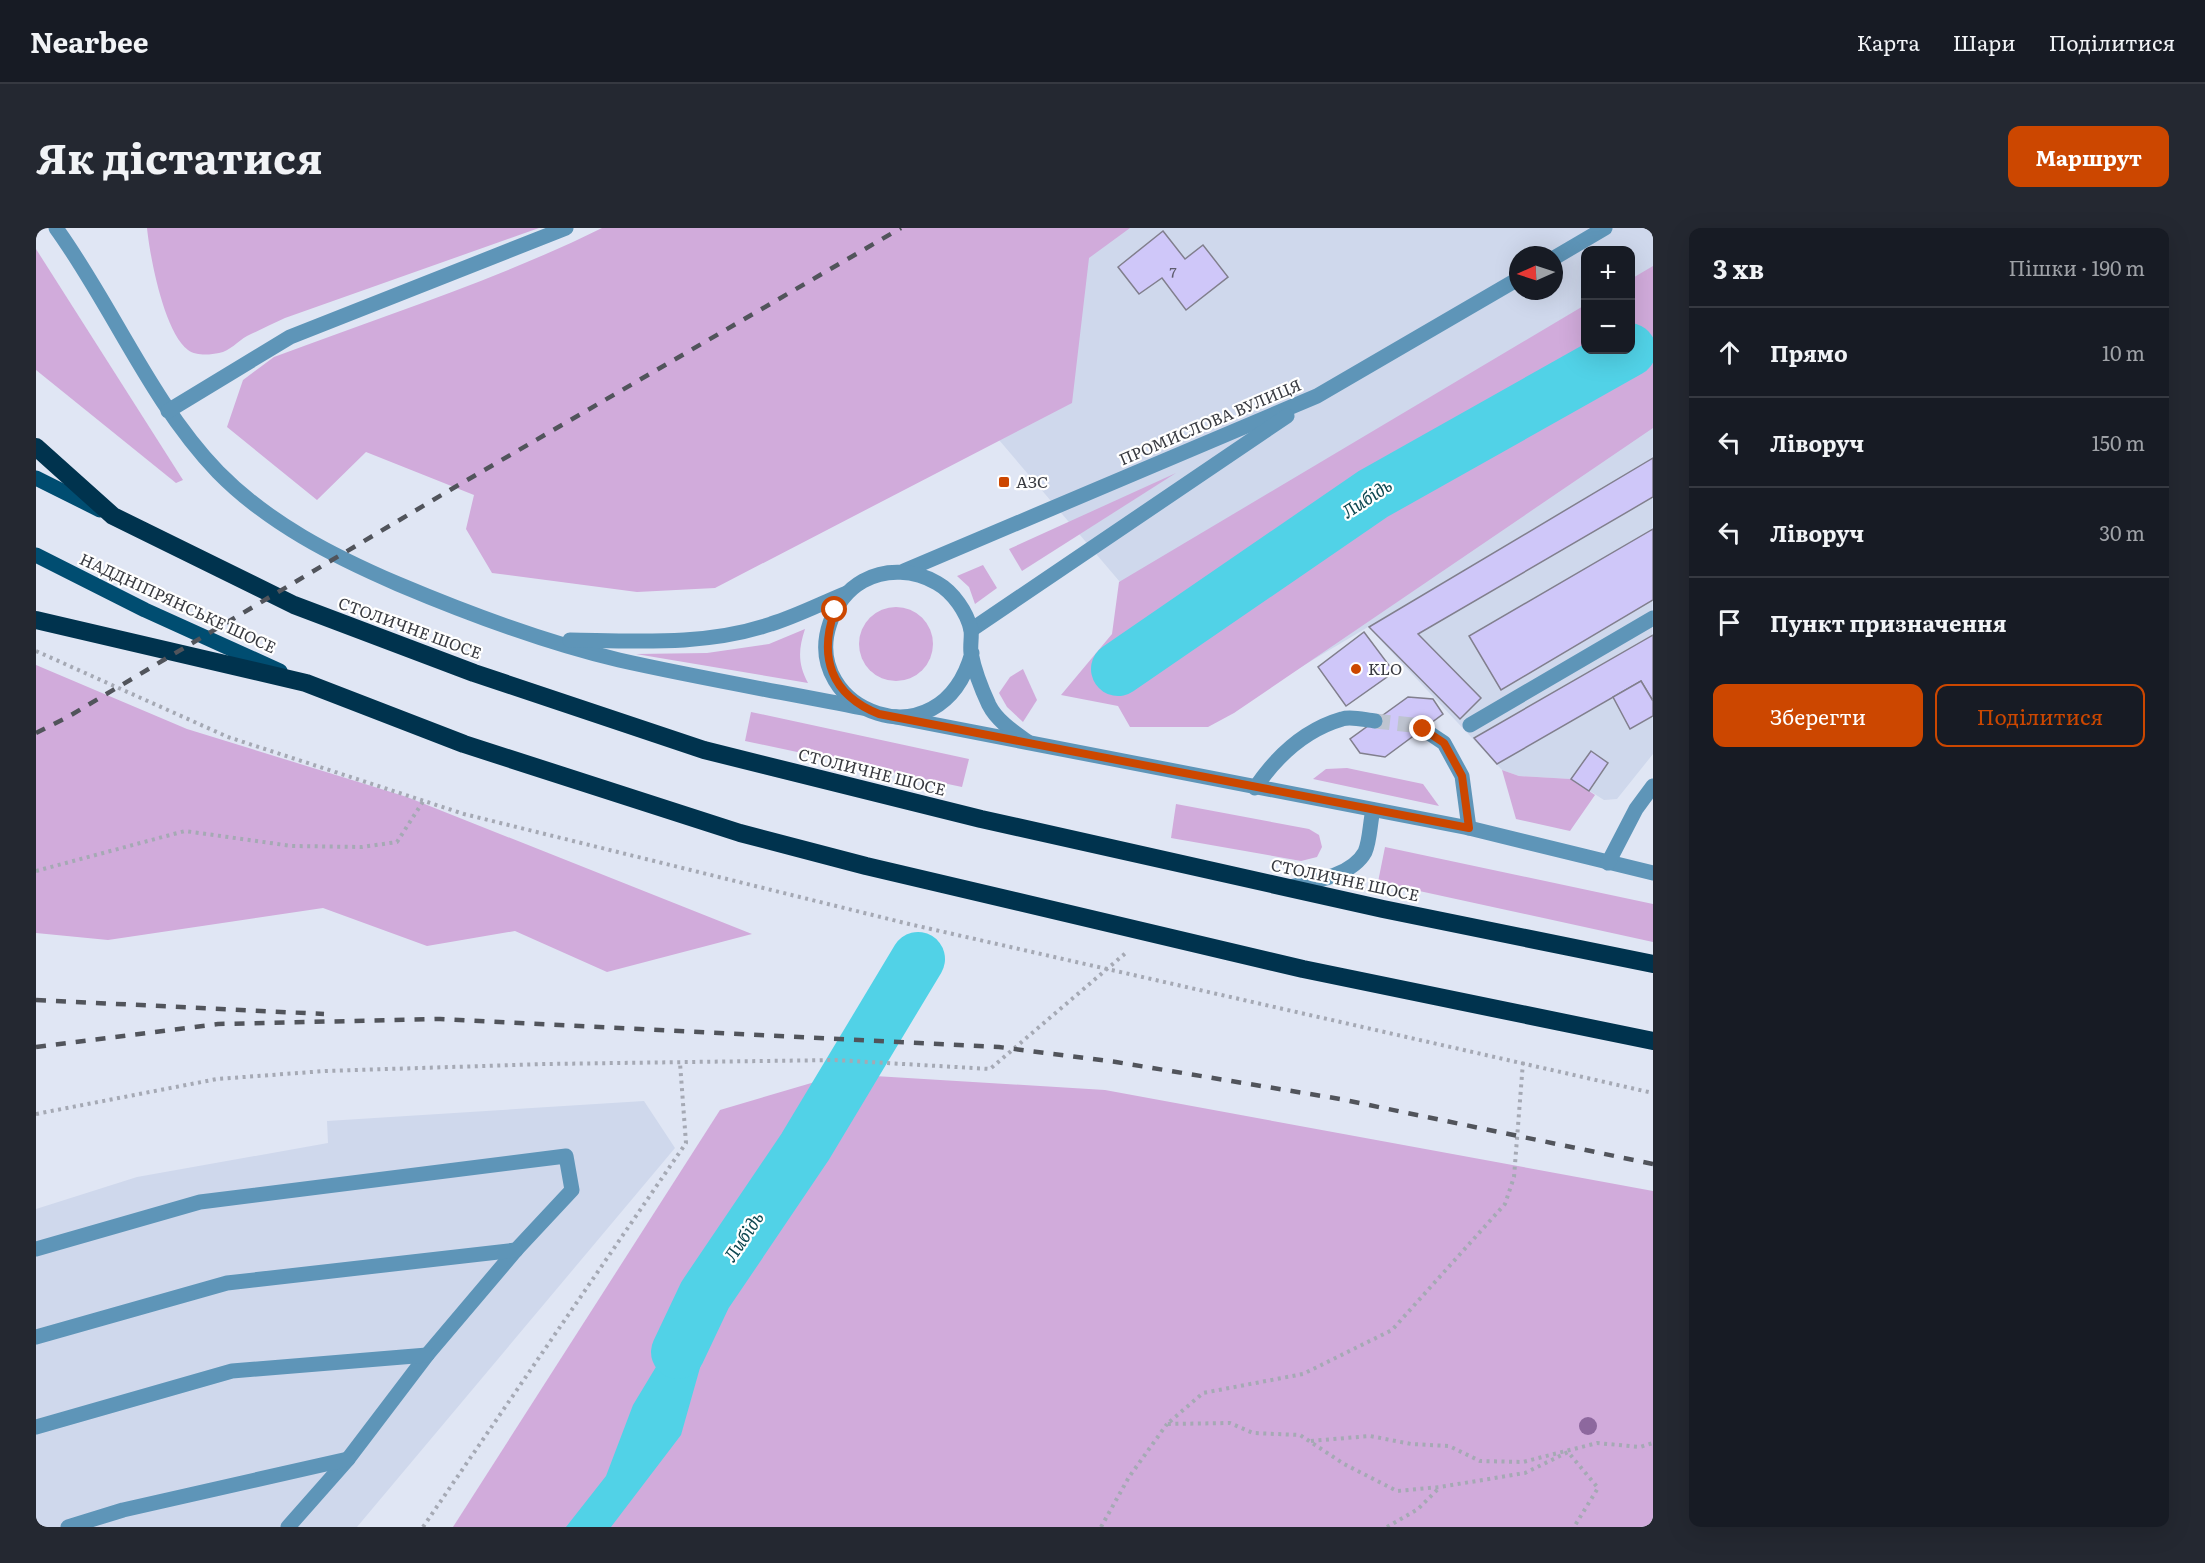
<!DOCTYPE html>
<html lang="uk">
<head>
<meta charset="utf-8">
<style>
	:root { --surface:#171b24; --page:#242831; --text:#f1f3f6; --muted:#9ea1a6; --line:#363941; --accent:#cc4700 }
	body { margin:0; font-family:Literata,serif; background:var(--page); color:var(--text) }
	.controls { position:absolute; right:18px; top:18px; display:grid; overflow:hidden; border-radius:12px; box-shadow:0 6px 24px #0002 }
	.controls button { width:54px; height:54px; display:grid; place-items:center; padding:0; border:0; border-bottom:2px solid var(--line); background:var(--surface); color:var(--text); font:30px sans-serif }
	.compass { position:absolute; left:1473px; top:18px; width:54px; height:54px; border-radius:50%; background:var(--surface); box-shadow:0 6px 24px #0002; rotate:267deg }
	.stop { position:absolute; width:18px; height:18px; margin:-14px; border:4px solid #cc4700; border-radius:50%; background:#fff }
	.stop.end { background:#cc4700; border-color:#fff; box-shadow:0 2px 6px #0008 }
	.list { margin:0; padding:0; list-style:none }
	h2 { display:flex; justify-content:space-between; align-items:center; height:78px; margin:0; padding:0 24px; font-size:26px }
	h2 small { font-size:20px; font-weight:400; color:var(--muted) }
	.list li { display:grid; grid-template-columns:39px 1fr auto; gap:18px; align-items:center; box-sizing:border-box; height:90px; padding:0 24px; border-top:2px solid var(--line) }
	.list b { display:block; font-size:22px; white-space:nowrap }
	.list em { font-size:20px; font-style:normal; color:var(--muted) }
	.actions { display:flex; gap:12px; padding:18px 24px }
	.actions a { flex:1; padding:14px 0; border:2px solid var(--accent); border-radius:12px; text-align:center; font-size:21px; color:var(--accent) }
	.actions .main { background:var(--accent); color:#fff }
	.icon { flex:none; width:33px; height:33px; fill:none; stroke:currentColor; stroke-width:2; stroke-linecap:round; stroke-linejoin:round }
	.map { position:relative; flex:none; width:1617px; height:1299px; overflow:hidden; border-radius:12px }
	header { display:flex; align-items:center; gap:36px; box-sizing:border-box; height:84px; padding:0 30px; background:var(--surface); border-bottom:2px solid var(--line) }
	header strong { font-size:28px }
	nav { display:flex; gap:33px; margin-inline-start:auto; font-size:21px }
	.intro { display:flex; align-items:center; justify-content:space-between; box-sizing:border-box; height:144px; padding:0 36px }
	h1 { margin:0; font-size:42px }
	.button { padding:15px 27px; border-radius:12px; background:var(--accent); color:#fff; font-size:21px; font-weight:700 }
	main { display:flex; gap:36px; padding:0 36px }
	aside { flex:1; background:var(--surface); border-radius:12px; box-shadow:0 6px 24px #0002 }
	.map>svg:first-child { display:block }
</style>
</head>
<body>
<header>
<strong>Nearbee</strong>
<nav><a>Карта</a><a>Шари</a><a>Поділитися</a></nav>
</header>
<div class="intro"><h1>Як дістатися</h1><a class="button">Маршрут</a></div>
<main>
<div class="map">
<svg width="1617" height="1299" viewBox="0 0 1617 1299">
	<rect width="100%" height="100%" fill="#e0e6f4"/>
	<g fill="#cfd8ec" fill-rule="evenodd">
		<path d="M 740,0 L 1617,0 L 1617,526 L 1581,571 L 1568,572 L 1535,551 L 1483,548 L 1466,542 L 1332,399 L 1193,482 L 860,91 ZM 1550,22 L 1594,22 L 1594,122 L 1550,122 ZM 1482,27 L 1518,27 L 1518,63 L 1482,63 Z"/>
		<polygon points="608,873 639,920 321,1299 0,1299 0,981 101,949 292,915 291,893"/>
	</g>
	<g fill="#d1abdb">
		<path d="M 111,0 L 503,0 L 249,90 C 236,96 224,102 211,108 C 202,113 194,123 183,125 C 174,127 160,128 152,122 C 128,104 114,29 111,0 Z"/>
		<path d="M 566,0 L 1094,0 L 1053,30 L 1036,175 L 679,360 L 601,364 L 456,345 L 430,301 L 438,267 L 330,224 L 281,272 L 191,199 L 207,152 L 238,129 C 347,88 461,52 566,0 Z"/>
		<polygon points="0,21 147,252 140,255 0,142"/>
		<polygon points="1617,38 1617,200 1198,485 1172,499 1094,499 1082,478 1025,467 1076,406 1083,354 1549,77 1550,122 1594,122 1595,51"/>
		<polygon points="1140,245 986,343 973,321"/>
		<polygon points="947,337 961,360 939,376 933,359 921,348"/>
		<circle cx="860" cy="416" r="37"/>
		<path d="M 769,401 C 762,422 762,436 772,455 L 600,426 L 671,425 L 733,416 Z"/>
		<polygon points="0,437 151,501 371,569 716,706 571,744 479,703 391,718 287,680 72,712 0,705"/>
		<polygon points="987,441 1001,472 987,494 971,479 963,465 974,449"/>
		<polygon points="715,484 933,531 926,559 709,513"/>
		<polygon points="1311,540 1387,556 1403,578 1277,551 1290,541"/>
		<polygon points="1466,542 1483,548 1535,551 1559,567 1534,603 1480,591"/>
		<polygon points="1140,576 1273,601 1283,607 1286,619 1281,629 1265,633 1135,610"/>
		<polygon points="1349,619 1617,676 1617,714 1342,654"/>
		<polygon points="806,846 1069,862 1617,963 1617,1299 417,1299 684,882"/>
	</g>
	<polygon fill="#51d2e7" points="667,1051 684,1069 645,1207 575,1299 530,1299 570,1248 597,1177 638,1109"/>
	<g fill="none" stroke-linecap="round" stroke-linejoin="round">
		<g stroke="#51d2e7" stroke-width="54">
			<polyline points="1082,441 1337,266 1593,122"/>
			<polyline points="642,1124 669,1067 769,919 882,731"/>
		</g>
	</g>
	<g fill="#cfc7f9" stroke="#817f8d" stroke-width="1.5">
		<polygon points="1127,3 1149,31 1167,17 1192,49 1150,82 1126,50 1103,66 1082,39"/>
		<polygon points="1617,230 1617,269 1382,406 1445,470 1424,491 1333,399"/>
		<polygon points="1617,301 1617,372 1465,462 1433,408"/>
		<polygon points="1328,404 1358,444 1310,478 1282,439"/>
		<polygon points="1617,407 1617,473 1605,453 1461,536 1438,510"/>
		<polygon points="1605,453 1617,473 1617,488 1594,501 1577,469"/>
		<polygon points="1372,469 1397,471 1407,486 1349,529 1324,525 1314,511"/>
		<polygon points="1555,523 1572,535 1553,563 1535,551"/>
	</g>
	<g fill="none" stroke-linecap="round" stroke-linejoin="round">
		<polyline stroke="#bec4d0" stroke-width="15" stroke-dasharray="15 8" stroke-linecap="butt" points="1339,493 1376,497 1387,501"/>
		<g stroke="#a5a9b4" stroke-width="4" stroke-dasharray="3 4.5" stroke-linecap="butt">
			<polyline points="0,423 192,509 428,586 873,696 1617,865"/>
			<polyline points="0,643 149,603 256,618 326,619 361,614 388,572"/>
			<polyline points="1487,834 1478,949 1469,976 1356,1102 1267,1146 1167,1165 1131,1196 1194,1195 1217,1205 1264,1207 1308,1236 1361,1263 1404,1259 1489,1245 1532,1224 1562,1260 1538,1299"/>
			<polyline points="0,886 181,851 289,843 510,836 799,832 954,841 1092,723"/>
			<polyline points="1275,1213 1334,1208 1375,1216 1413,1218 1444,1233 1487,1234 1561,1215 1604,1219 1617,1215"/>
			<polyline points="387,1299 650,915 644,835"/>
			<polyline points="1065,1299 1093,1249 1131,1196"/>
			<polyline points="1351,1299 1382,1281 1404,1259"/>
		</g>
		<g stroke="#5e95b8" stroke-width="15">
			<path d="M 20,0 C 77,79 114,173 182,244 C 232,295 297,328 362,356 C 433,386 507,414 583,432 C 663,450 745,464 826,480"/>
			<polyline points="1518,30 1569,0"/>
			<polyline points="132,183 254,109 530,0"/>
			<polyline points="868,343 1281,168 1482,51"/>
			<polyline points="935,402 1251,188"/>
			<path d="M 534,412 C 601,413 670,418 735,396 C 761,388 786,375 811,365"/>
			<path d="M 936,425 C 904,539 764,482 794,395 C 800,377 811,362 827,353 C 850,340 879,342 901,355 C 917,364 931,384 935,402 C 936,409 934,417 935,425 C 938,441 946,462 953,477 C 961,493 978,504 992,514"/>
			<polyline points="860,489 1433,600 1617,645"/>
			<polyline points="1434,497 1617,390"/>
			<polyline points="1387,501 1408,515 1426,548 1433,600"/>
			<path d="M 1219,560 C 1240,529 1268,502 1306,491 C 1315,488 1329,492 1339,493"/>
			<polyline points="1572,635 1600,581 1617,558"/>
			<path d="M 1253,659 C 1276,654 1316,648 1329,624 C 1334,613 1334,594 1337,582"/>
			<polyline points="0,1021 164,974 530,928 536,962 480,1022 391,1127 312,1231 252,1299"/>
			<polyline points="0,1109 191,1055 480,1022"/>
			<polyline points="0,1199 196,1143 391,1127"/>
			<polyline points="32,1299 87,1282 312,1231"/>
		</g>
		<g stroke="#004d71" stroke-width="15">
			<polyline points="0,250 64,282"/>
			<polyline points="0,327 109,382 244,443"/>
		</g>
		<g stroke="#00334e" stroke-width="18">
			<polyline points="0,219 77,288 258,377 438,445 668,522 945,591 1347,681 1617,736"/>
			<polyline points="0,392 270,455 428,516 704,605 830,638 1267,741 1617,813"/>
		</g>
		<g stroke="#51545b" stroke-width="4.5" stroke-dasharray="10 10" stroke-linecap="butt">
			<polyline points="0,505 30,490 414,262 865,0"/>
			<polyline points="0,772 288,786"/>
			<polyline points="0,819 182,796 404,791 963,819 1080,834 1304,871 1617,936"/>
		</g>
	</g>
	<circle fill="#8d689e" cx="1552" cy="1198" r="9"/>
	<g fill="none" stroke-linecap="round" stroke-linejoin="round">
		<path stroke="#cc4700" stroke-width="8" d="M 799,382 C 782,429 795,467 843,486 L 1433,600 L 1426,548 L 1408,515 L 1387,501"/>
	</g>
	<g fill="#cc4700" stroke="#fff" stroke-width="2">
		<rect x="962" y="248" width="12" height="12" rx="3"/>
		<circle cx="1320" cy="441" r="6"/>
	</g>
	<g text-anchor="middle" stroke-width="4.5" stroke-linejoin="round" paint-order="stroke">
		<g font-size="14" fill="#5e5d6e">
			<text x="1137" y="49">7</text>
		</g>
		<g font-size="16" fill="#383a40" stroke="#fff">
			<text transform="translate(1174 194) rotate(-23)" y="6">ПРОМИСЛОВА ВУЛИЦЯ</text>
			<text transform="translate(142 375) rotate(25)" y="6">НАДДНІПРЯНСЬКЕ ШОСЕ</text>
			<text transform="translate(374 400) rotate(20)" y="6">СТОЛИЧНЕ ШОСЕ</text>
			<text transform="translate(836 544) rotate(14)" y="6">СТОЛИЧНЕ ШОСЕ</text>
			<text transform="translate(1309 652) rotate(12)" y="6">СТОЛИЧНЕ ШОСЕ</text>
		</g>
		<g font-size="16" fill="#383a40" stroke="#fff" text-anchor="start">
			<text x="980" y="260">АЗС</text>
			<text x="1332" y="447">KLO</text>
		</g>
		<g font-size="18" font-style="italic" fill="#0e4851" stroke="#fff">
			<text transform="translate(1331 271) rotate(-33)" y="6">Либідь</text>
			<text transform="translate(708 1009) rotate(-56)" y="6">Либідь</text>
		</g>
	</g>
</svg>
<div class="controls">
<button>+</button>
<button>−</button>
</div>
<svg class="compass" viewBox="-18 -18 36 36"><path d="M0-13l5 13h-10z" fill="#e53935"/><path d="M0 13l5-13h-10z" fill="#9ea1a6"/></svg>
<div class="stop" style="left:799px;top:382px"></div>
<div class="stop end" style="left:1387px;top:501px"></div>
</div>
<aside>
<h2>3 хв<small>Пішки · 190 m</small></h2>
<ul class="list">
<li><svg class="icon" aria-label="ahead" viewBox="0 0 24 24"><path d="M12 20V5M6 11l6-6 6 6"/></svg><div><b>Прямо</b></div><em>10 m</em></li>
<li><svg class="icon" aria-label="left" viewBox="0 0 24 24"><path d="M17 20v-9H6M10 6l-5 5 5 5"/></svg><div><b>Ліворуч</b></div><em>150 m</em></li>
<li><svg class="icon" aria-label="left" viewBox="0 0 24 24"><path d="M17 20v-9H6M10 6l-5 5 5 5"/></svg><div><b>Ліворуч</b></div><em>30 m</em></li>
<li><svg class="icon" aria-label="arrive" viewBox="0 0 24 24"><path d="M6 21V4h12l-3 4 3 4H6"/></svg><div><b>Пункт призначення</b></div></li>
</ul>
<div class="actions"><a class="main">Зберегти</a><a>Поділитися</a></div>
</aside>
</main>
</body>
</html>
